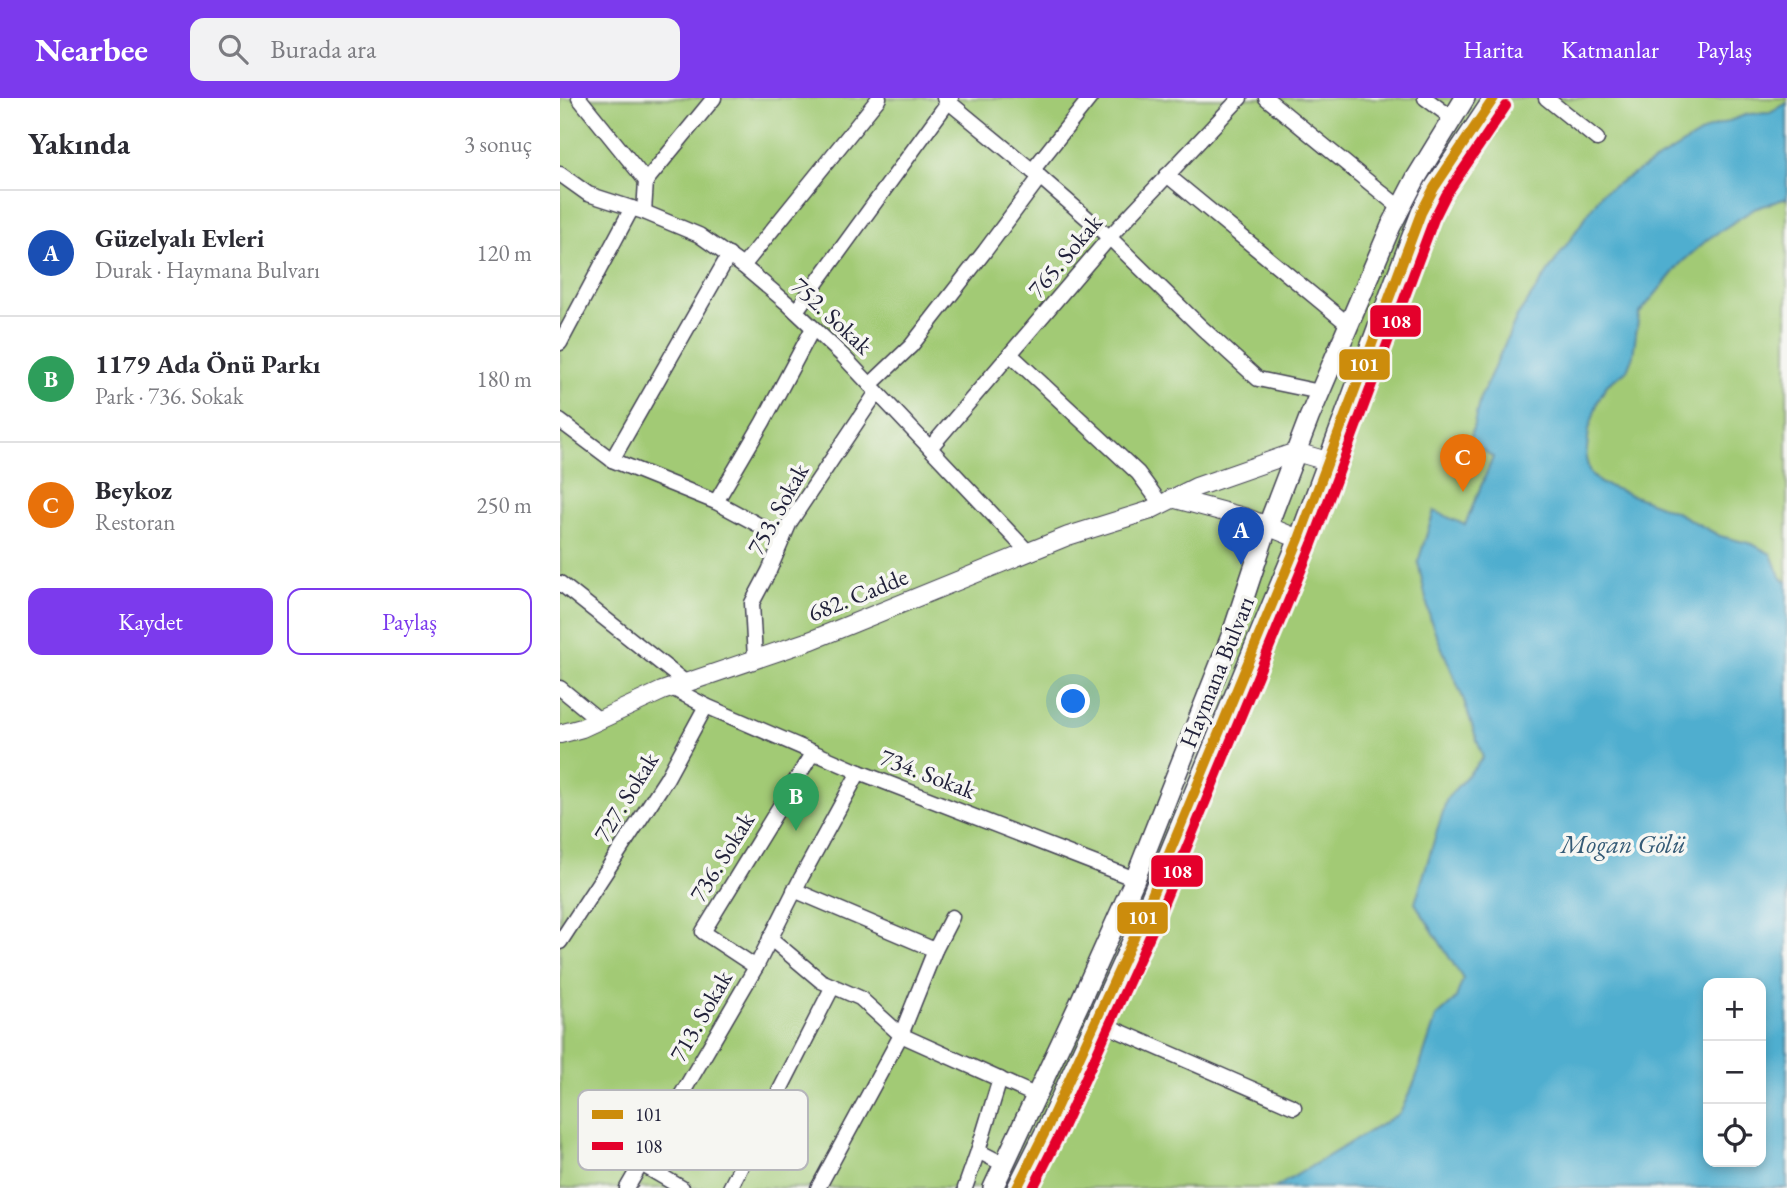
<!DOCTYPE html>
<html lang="tr">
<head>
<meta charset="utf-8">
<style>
	:root { --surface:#fff; --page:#f2f2f3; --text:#2b2b33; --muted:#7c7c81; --line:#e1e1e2; --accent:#7c3aed }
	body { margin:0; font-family:"EB Garamond",serif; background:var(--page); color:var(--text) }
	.controls { position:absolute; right:21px; bottom:21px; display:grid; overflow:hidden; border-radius:14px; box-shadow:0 4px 10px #0003 }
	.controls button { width:63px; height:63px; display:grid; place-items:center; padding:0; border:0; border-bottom:2px solid var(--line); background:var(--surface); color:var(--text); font:35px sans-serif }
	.you { position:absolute; left:514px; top:604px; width:24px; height:24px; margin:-18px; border:5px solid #fff; border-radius:50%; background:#1a73e8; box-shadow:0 0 0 10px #1a73e833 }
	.badge { display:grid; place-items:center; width:46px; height:46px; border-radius:50%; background:var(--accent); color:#fff; font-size:23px; font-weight:700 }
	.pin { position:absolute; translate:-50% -58px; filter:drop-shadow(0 2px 4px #0008) }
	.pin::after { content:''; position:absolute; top:37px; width:24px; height:21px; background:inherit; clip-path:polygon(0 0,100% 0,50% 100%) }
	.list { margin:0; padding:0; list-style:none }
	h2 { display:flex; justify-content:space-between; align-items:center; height:91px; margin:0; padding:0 28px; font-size:30px }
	h2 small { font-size:23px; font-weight:400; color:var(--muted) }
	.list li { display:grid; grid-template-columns:46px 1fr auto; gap:21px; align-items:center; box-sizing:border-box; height:126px; padding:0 28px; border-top:2px solid var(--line) }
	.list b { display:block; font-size:26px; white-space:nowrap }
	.list p { margin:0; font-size:23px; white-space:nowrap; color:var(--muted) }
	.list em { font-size:23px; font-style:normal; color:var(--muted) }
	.actions { display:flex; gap:14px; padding:21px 28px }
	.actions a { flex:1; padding:16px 0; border:2px solid var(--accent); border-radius:14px; text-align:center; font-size:24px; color:var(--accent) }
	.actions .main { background:var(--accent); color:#fff }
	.icon { flex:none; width:38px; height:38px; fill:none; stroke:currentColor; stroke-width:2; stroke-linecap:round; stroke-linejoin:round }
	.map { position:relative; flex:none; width:1227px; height:1090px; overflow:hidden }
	header { display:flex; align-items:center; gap:42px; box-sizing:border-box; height:98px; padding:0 35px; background:var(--accent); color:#fff }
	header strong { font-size:33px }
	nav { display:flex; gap:38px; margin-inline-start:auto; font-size:24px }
	.search { width:490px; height:63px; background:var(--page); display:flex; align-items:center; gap:18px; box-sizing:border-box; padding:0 24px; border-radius:14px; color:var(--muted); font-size:26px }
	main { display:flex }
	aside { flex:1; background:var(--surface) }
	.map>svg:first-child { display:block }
</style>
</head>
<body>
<header>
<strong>Nearbee</strong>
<div class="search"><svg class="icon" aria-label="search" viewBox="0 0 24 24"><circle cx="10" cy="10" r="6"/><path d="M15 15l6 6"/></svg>Burada ara</div>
<nav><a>Harita</a><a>Katmanlar</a><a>Paylaş</a></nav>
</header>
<main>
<aside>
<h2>Yakında<small>3 sonuç</small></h2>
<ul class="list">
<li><span class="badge" style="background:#1a4fb4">A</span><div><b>Güzelyalı Evleri</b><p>Durak · Haymana Bulvarı</p></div><em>120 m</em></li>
<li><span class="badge" style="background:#2e9e5b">B</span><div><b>1179 Ada Önü Parkı</b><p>Park · 736. Sokak</p></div><em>180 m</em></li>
<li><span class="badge" style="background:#e8710a">C</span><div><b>Beykoz</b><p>Restoran</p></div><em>250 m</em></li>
</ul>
<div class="actions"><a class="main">Kaydet</a><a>Paylaş</a></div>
</aside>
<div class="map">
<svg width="1227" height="1090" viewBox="0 0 1227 1090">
	<rect width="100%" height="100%" fill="#f6f6f2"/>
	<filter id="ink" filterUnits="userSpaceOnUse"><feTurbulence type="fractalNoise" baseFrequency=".0143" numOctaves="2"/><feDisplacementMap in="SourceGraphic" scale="14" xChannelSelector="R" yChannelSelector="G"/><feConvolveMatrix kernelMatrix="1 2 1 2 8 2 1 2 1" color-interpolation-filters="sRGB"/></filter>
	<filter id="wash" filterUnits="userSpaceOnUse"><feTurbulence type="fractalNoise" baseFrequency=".00686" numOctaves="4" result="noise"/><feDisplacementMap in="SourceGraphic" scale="28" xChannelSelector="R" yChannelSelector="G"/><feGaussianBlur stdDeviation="1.57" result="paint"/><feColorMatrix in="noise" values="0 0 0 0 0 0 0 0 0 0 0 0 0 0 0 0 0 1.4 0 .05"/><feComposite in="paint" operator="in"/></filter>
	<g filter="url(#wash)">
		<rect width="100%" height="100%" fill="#eee8d2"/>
		<path fill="#a2ca75" stroke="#627658" stroke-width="2" fill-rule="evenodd" d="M 0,0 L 1227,0 L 1227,1090 L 0,1090 ZM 1148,885 L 1201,885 L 1201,1064 L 1148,1064 Z"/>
		<path fill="#50aecf" stroke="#396885" stroke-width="2" fill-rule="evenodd" d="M 1227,5 L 1227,100 L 1194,111 L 1148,141 L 1121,165 L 1079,216 L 1073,257 L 1067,272 L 1047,287 L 1038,303 L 1029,332 L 1026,361 L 1030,375 L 1040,385 L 1116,414 L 1160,438 L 1192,446 L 1211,456 C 1215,466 1218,479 1227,484 L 1227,1090 L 715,1090 L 840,1015 L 855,983 L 876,919 L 895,902 L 903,881 L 855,805 L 887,700 L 923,660 L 903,600 L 871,524 L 858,464 L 874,413 L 905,427 L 933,359 L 910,343 L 920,300 L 957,219 L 1042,95 L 1150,30 L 1188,16 L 1210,15 ZM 1148,885 L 1201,885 L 1201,1064 L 1148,1064 Z"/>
	</g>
	<g filter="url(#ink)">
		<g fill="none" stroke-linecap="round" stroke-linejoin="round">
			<g stroke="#414052" stroke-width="17">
				<g id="minor">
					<polyline points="19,0 86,83 84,114"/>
					<polyline points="384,0 480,79 550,140 642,230 698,281 760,294"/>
					<polyline points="706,0 839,109"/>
					<polyline points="865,0 892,20"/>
					<polyline points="986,0 1037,41"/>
					<polyline points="472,73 530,0"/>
					<polyline points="0,76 28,96 84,114 139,137 183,168 227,205 282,257 468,454"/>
					<polyline points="607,77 789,227"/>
					<polyline points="86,83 154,0"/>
					<polyline points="183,168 319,0"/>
					<polyline points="236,213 391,0"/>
					<polyline points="0,245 72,110"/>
					<polyline points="451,257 578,375 601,406"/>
					<polyline points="310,287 351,248 425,153 480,79"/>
					<polyline points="0,323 52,362 156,404 223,440"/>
					<polyline points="370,350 555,133 680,0"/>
					<polyline points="52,362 169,157"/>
					<polyline points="156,404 203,324 253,230"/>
					<polyline points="0,485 126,585"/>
					<polyline points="195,561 192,505 209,473 230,424 317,294"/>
					<polyline points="0,590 39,622"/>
					<polyline points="146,608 299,674 575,781"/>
					<polyline points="234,792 375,852"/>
					<polyline points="210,840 261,883 300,900 341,937 477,998"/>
					<polyline points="0,844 107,680 146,608 112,590"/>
					<polyline points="196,869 143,834 253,654"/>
					<polyline points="536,923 734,1009"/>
					<polyline points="418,1053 445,1067"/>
					<polyline points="81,1066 122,1090"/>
					<polyline points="67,1090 196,869 241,780 299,674"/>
					<polyline points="170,1090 273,888"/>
					<polyline points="258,1090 341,937 375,852 392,819"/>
					<polyline points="405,1090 418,1053 440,981"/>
				</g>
			</g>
			<g stroke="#414052" stroke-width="20">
				<g id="major">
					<polyline points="612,400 687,420 739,441"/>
					<polyline points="0,636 22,630 102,593 252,542 508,438 588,413 636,389 736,354 767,363"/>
				</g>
			</g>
			<g stroke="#414052" stroke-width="22">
				<g id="highway">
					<polyline points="433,1090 520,904 575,781 673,533 708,427 749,320 831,128 856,80 905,0"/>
					<polyline points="457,1090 488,1028 580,826 739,441 834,185 861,115 874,90 934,0"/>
				</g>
			</g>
			<use href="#minor" stroke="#fff" stroke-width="14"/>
			<use href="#major" stroke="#fff" stroke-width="18"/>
			<use href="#highway" stroke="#fff" stroke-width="19"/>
			<g stroke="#f6f6f2" stroke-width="16">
				<polyline id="bus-1" points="457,1090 488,1028 580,826 739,441 861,115 874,90 934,0"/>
			</g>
			<g stroke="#f6f6f2" stroke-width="16">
				<polyline id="bus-2" points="473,1090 501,1034 593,831 752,446 874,121 886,97 946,8"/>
			</g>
			<use href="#bus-1" stroke="#cc8c0c" stroke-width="10"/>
			<use href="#bus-2" stroke="#e4002b" stroke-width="10"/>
		</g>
	</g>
	<g text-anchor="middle" stroke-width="7" stroke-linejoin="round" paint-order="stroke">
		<g font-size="24" fill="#22223b" stroke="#f6f6f2">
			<text transform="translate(505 158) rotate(-50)" y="8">765. Sokak</text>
			<text transform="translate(272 218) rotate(43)" y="8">752. Sokak</text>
			<text transform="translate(218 411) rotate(-61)" y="8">753. Sokak</text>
			<text transform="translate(298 497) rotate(-22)" y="8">682. Cadde</text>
			<text transform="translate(657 574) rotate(-68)" y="8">Haymana Bulvarı</text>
			<text transform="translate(368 676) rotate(21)" y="8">734. Sokak</text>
			<text transform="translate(66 699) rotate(-58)" y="8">727. Sokak</text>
			<text transform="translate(162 759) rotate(-58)" y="8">736. Sokak</text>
			<text transform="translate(141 918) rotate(-60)" y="8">713. Sokak</text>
		</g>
		<g font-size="26" font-style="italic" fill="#345a76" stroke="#f6f6f2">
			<text x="1063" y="755">Mogan Gölü</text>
		</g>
	</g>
	<rect x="18" y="992" width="230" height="80" rx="10" fill="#f6f6f2" stroke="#b6b6bb" stroke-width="2"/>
	<rect x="32" y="1012" width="31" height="9" fill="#cc8c0c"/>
	<rect x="32" y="1044" width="31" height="8" fill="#e4002b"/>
	<g font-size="19" fill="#22223b">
		<text x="75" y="1023">101</text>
		<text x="75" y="1055">108</text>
	</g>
	<g stroke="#f6f6f2" stroke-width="2.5">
		<rect x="809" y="206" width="53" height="34" rx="7" fill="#e4002b"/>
		<rect x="778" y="250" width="53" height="33" rx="7" fill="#cc8c0c"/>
		<rect x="590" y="756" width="54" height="34" rx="7" fill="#e4002b"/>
		<rect x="556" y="803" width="53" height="34" rx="7" fill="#cc8c0c"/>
	</g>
	<g font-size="19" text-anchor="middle" font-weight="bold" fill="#fff">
		<text x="836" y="230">108</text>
		<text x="804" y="273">101</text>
		<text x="617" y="780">108</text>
		<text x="583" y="826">101</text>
	</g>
</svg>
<div class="controls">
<button>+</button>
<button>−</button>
<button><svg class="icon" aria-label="locate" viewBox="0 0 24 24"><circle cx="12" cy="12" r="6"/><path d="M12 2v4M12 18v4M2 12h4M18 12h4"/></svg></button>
</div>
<div class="you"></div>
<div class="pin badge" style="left:681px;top:467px;background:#1a4fb4">A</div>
<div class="pin badge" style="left:236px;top:733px;background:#2e9e5b">B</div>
<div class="pin badge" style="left:903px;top:394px;background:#e8710a">C</div>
</div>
</main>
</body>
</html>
